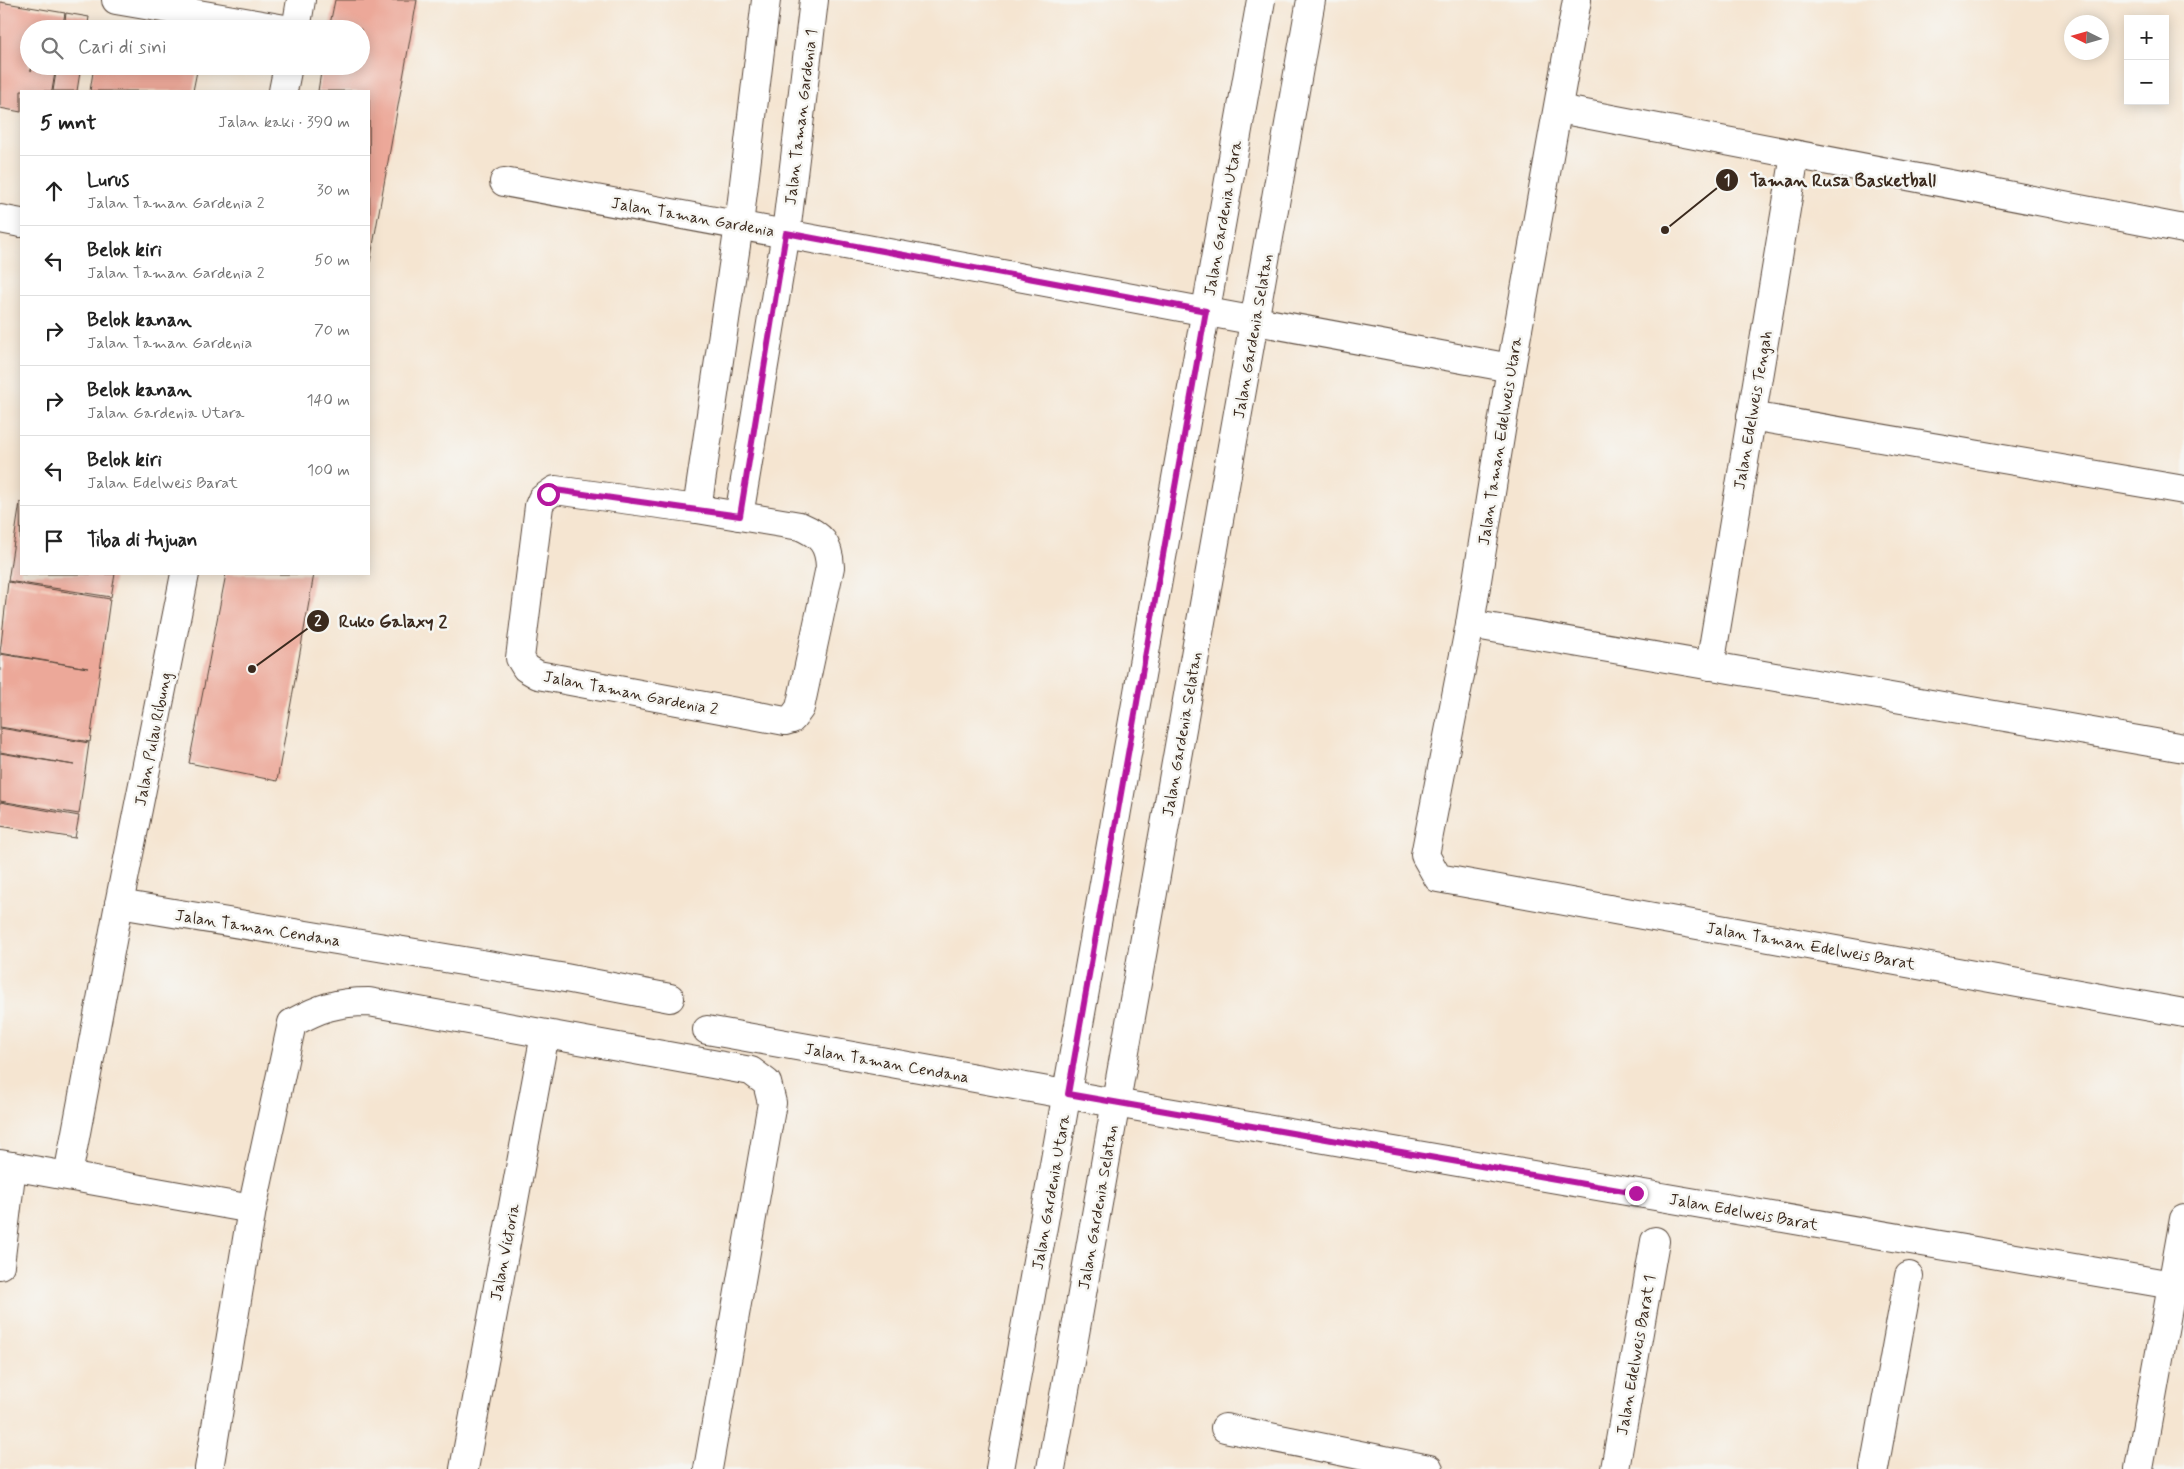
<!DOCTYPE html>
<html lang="id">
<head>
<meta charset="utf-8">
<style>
	:root { --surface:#fff; --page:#f6f6f6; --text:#222; --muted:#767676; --line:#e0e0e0 }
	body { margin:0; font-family:Mynerve,sans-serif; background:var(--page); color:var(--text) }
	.controls { position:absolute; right:15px; top:15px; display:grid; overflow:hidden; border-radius:0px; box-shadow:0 2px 12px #0003 }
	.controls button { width:45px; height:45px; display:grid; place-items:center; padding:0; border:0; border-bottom:1px solid var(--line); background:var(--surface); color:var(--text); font:25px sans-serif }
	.compass { position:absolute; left:2064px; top:15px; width:45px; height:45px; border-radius:50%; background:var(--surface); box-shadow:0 2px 12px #0003; rotate:275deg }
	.stop { position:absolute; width:15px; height:15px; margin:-11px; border:4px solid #b5179e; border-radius:50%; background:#fff }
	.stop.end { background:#b5179e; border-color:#fff; box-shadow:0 1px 5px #0008 }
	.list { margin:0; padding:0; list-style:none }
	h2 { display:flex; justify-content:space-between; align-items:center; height:65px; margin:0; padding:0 20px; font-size:21px }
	h2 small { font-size:16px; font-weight:400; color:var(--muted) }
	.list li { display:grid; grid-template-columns:32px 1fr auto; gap:15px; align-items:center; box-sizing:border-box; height:70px; padding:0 20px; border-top:1px solid var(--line) }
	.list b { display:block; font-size:19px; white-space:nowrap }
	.list p { margin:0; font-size:16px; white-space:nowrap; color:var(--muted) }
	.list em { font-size:16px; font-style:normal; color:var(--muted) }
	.icon { flex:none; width:28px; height:28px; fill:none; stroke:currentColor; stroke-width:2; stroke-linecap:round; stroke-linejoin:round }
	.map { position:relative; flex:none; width:2184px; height:1469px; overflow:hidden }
	.search { position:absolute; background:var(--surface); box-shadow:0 2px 12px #0003; left:20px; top:20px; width:350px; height:55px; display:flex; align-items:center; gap:12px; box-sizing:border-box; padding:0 18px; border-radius:28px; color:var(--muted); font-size:19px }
	.panel { position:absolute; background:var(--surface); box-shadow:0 2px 12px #0003; left:20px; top:90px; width:350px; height:485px; border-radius:0px }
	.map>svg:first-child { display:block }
</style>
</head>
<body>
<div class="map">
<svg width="2184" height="1469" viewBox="0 0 2184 1469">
	<rect width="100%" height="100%" fill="#f6f6f2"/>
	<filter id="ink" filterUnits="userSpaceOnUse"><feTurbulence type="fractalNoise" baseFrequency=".02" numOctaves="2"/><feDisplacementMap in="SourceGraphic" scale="10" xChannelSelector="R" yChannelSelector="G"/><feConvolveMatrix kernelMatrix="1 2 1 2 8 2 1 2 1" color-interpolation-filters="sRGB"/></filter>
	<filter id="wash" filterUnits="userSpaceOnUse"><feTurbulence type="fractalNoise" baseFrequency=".0096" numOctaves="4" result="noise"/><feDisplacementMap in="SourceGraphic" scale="20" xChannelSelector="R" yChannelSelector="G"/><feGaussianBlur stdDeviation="1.12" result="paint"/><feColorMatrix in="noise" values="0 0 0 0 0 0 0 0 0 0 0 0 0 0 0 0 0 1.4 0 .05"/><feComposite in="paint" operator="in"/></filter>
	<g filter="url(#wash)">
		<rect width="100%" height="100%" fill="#f5e5d1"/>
		<g id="blocks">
			<g fill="#eca899">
				<polygon points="335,0 417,0 370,262 369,91 318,91 322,66 361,66 361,29 329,29"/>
				<polygon points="0,2 65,13 62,29 29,29 29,66 32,66 31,71 32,66 56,66 52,91 21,91 21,112 0,108"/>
				<polygon points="66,13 89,17 87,29 64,29"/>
				<polygon points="57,66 81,66 77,91 53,91"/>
				<polygon points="94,66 198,66 193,91 90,91"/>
				<polygon points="20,502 21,574 115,574 111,597 8,581"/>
				<polygon points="226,574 314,574 277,781 189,763"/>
				<polygon points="8,582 110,599 90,742 0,727 0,654 88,668 0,653"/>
				<polygon points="0,728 89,743 79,814 0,801 0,753 74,765 0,752"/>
				<polygon points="0,802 79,816 75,838 0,826"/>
			</g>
		</g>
	</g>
	<g filter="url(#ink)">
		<use href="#blocks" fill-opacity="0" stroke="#574639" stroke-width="1"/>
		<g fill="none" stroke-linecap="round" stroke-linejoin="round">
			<g stroke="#574639" stroke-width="30">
				<g id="minor">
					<polyline points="116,0 285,29"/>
					<polyline points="1577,0 1511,368 1470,624 1425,855 1438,878 2184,1013"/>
					<polyline points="296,29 301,0"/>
					<polyline points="283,91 288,66"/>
					<polyline points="1559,109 2184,229"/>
					<polyline points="504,182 1511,368"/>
					<polyline points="0,219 21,223"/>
					<polyline points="1751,416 2184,490"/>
					<path d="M 555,490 L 697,509 L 800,526 C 821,535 829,544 830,567 L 800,708 L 792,719 L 785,721 L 538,675 L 526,668 L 520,658 L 539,506 L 542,499 Z"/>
					<polyline points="697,509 739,225 766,0"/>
					<polyline points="739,516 786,233 814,0"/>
					<polyline points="1470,624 2184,748"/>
					<polyline points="1710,666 1795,155"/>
					<polyline points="119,904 560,977 670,998"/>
					<polyline points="707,1030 1115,1103 2184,1287"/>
					<polyline points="0,1164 252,1209"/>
					<polyline points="68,1175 119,904 185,574"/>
					<polyline points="0,1265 12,1166"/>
					<polyline points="1225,1428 1429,1469"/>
					<path d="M 209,1469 L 252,1209 L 292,1023 C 320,1008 336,1002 369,1002 L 751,1071 L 767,1083 L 772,1103 L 708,1469"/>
					<polyline points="464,1469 545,1034"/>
					<polyline points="1000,1469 1261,0"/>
					<polyline points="1051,1469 1311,0"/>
					<polyline points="1615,1469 1655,1241"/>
					<polyline points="1874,1469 1909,1276"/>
					<polyline points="2139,1469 2184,1219"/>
				</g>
			</g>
			<use href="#minor" stroke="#fff" stroke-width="28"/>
		</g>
	</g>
	<g fill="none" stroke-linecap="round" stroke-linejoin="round" filter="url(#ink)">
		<polyline stroke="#b5179e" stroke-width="6" points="548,494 555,490 740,516 786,233 1206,311 1068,1094 1636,1193"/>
	</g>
	<g text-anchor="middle" stroke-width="5" stroke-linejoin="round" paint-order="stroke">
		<g font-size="16" fill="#3b2a1e" stroke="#f6f6f2">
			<text transform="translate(800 117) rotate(-83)" y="6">Jalan Taman Gardenia 1</text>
			<text transform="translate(693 216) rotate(10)" y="6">Jalan Taman Gardenia</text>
			<text transform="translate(1222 218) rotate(-80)" y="6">Jalan Gardenia Utara</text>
			<text transform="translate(1252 336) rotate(-80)" y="6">Jalan Gardenia Selatan</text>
			<text transform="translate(1752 410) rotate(-80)" y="6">Jalan Edelweis Tengah</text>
			<text transform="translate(1499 441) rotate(-81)" y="6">Jalan Taman Edelweis Utara</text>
			<text transform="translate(631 692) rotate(11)" y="6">Jalan Taman Gardenia 2</text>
			<text transform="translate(1181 734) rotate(-80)" y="6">Jalan Gardenia Selatan</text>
			<text transform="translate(152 739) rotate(-79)" y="6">Jalan Pulau Ribung</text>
			<text transform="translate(258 927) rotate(9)" y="6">Jalan Taman Cendana</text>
			<text transform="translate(1811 945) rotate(10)" y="6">Jalan Taman Edelweis Barat</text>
			<text transform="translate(887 1062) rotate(10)" y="6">Jalan Taman Cendana</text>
			<text transform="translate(1050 1192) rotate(-80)" y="6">Jalan Gardenia Utara</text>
			<text transform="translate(1097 1207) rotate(-80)" y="6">Jalan Gardenia Selatan</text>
			<text transform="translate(1744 1211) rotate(10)" y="6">Jalan Edelweis Barat</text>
			<text transform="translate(504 1252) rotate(-79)" y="6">Jalan Victoria</text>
			<text transform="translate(1635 1355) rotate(-80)" y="6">Jalan Edelweis Barat 1</text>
		</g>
	</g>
	<path fill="none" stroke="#3b2a1e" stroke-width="2" d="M1665 230L1727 180M252 669L318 621"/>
	<g fill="#3b2a1e" stroke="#f6f6f2" stroke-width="2">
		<circle cx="1665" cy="230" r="5"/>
		<circle cx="252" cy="669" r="5"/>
		<circle cx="1727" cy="180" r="12"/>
		<circle cx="318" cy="621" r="12"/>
	</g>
	<g font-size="15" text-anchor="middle" font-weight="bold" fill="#fff">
		<text x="1727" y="185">1</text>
		<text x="318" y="626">2</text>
	</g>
	<g font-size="18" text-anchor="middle" font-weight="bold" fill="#3b2a1e" stroke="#f6f6f2" stroke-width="5" stroke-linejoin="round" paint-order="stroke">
		<text x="1843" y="186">Taman Rusa Basketball</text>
		<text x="393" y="627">Ruko Galaxy 2</text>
	</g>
</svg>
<div class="controls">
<button>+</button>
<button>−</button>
</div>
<svg class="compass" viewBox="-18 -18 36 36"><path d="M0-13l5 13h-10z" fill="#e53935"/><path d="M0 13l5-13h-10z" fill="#767676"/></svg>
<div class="stop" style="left:548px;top:494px"></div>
<div class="stop end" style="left:1636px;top:1193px"></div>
<div class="search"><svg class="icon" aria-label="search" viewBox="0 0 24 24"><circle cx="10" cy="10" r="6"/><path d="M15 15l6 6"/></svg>Cari di sini</div>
<section class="panel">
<h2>5 mnt<small>Jalan kaki · 390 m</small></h2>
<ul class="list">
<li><svg class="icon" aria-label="ahead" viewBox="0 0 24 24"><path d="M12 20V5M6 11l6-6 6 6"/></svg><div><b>Lurus</b><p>Jalan Taman Gardenia 2</p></div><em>30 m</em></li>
<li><svg class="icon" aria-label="left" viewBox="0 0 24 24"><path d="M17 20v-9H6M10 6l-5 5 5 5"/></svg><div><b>Belok kiri</b><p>Jalan Taman Gardenia 2</p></div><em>50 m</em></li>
<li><svg class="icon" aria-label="right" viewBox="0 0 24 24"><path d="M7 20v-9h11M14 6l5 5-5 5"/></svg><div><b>Belok kanan</b><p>Jalan Taman Gardenia</p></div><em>70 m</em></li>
<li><svg class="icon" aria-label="right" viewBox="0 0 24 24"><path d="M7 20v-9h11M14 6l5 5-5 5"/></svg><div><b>Belok kanan</b><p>Jalan Gardenia Utara</p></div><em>140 m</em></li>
<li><svg class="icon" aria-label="left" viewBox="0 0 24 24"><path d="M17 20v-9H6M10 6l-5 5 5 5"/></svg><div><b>Belok kiri</b><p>Jalan Edelweis Barat</p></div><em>100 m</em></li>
<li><svg class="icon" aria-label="arrive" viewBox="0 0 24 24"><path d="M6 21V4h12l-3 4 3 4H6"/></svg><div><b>Tiba di tujuan</b></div></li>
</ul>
</section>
</div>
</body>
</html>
